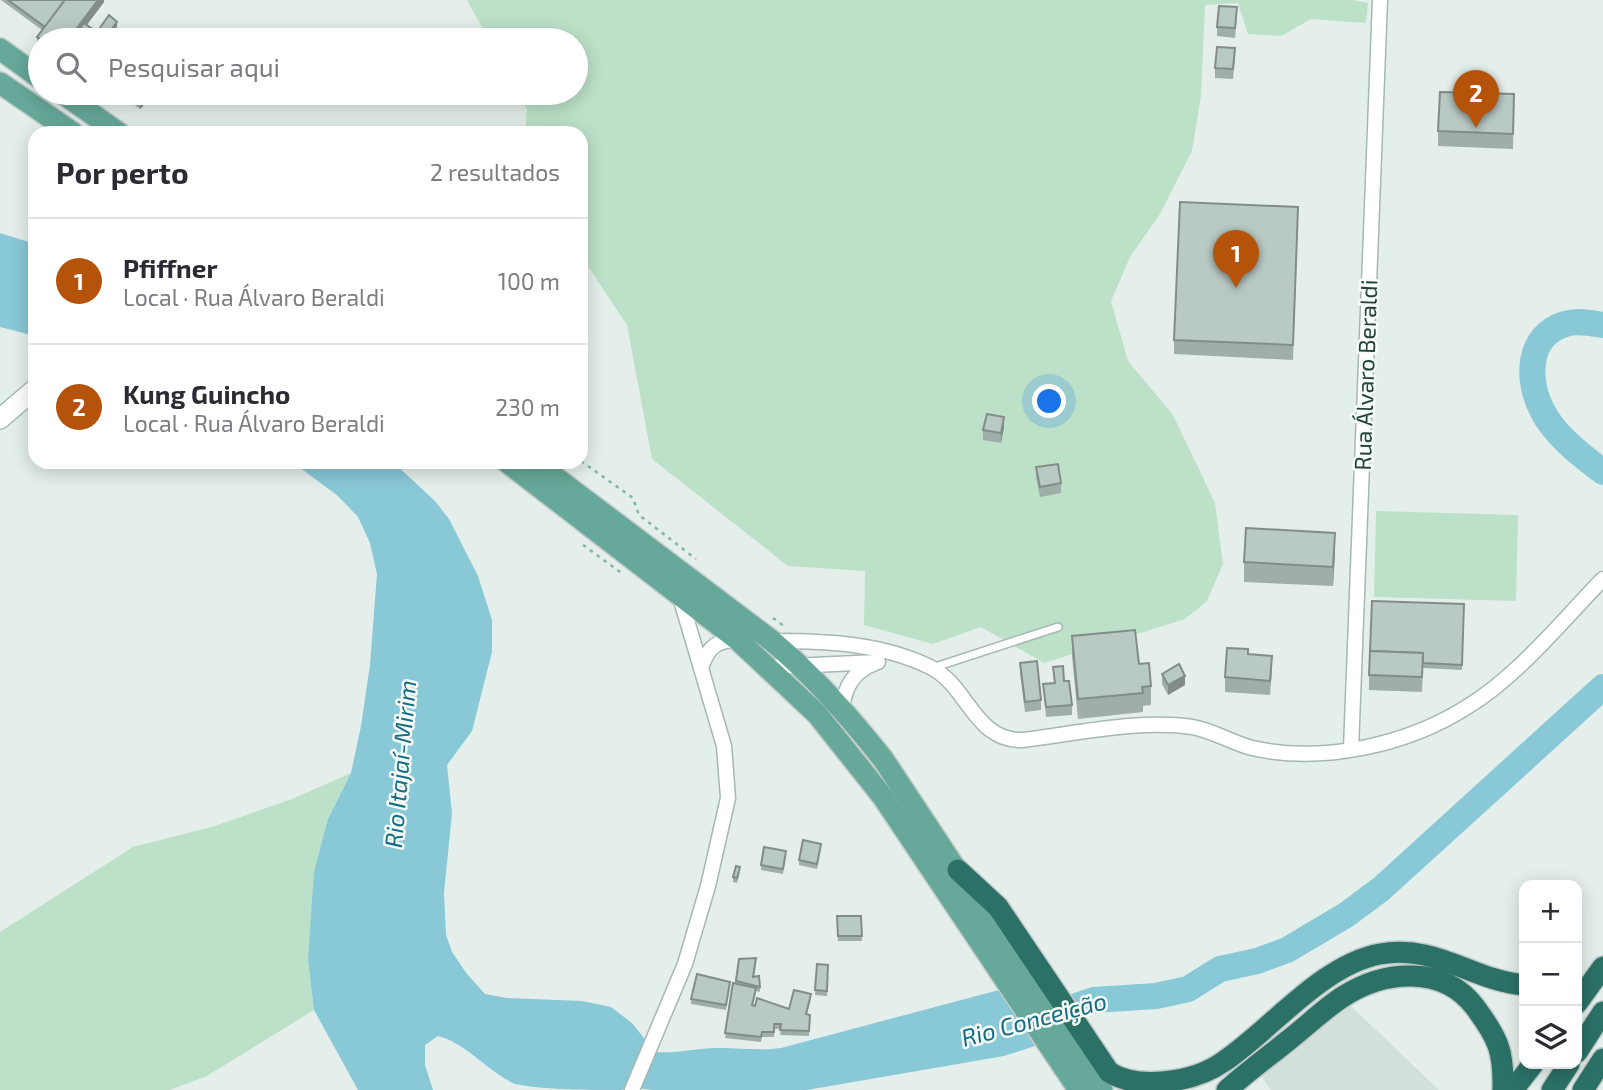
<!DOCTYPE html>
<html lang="pt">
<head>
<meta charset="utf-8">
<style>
	:root { --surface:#fff; --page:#f7f7f7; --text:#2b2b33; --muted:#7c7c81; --line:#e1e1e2; --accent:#b45309 }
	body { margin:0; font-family:"Exo 2",sans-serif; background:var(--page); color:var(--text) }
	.controls { position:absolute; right:21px; bottom:21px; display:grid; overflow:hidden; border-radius:14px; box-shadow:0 4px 18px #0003 }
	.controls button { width:63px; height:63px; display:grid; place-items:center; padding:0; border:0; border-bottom:2px solid var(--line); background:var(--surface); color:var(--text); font:35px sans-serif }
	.you { position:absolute; left:1050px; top:402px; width:24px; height:24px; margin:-18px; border:5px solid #fff; border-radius:50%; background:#1a73e8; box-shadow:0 0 0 10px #1a73e833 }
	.badge { display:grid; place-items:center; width:46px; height:46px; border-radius:50%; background:var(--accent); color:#fff; font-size:23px; font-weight:700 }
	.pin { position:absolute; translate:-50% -58px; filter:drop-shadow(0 2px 4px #0008) }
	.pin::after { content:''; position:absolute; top:37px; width:24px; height:21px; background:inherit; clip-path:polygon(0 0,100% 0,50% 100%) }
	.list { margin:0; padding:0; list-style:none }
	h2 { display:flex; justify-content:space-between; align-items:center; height:91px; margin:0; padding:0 28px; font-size:30px }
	h2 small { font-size:23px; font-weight:400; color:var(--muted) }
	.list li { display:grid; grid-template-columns:46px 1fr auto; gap:21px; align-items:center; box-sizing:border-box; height:126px; padding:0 28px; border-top:2px solid var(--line) }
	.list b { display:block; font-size:26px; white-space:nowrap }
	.list p { margin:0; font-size:23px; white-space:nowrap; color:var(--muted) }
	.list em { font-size:23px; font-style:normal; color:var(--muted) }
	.icon { flex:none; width:38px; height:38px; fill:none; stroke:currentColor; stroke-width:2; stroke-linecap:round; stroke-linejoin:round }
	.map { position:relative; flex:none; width:1603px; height:1090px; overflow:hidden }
	.search { position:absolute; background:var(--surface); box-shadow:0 4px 18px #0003; left:28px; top:28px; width:560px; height:77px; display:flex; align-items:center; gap:18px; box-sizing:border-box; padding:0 24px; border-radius:38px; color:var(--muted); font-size:26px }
	.panel { position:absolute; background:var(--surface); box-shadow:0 4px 18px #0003; left:28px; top:126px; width:560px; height:343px; border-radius:21px }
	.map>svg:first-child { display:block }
</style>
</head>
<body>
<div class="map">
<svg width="1603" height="1090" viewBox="0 0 1603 1090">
	<rect width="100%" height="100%" fill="#e4efeb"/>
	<polygon fill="#d2dfda" points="1351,1006 1439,1090 1271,1090 1257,1070"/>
	<g fill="#bce1c8">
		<polygon points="467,0 1353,0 1368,3 1366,23 1311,19 1281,36 1248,34 1238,3 1205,5 1201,95 1192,151 1160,214 1130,257 1111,301 1128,361 1173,415 1215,503 1223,564 1207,601 1185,619 1044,663 981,627 933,644 864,625 865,571 788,566 652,459 627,325 581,256 581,133 525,133 527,109 518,93 576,93 576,40 489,40"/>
		<polygon points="1376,511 1518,515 1516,601 1374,597"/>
		<polygon points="351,773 328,819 308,960 314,1010 205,1077 169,1090 0,1090 0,932 133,847 215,826 292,799"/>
	</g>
	<g fill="#89c8d7">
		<polygon points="0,233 35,244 35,336 0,327"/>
		<path d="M 286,462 L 393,462 L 435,501 L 449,519 L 478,576 L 492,620 L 492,652 L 472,731 L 447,765 L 452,813 L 444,893 L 446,935 L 452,952 L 467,974 L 485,994 L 507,998 L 582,1001 L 611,1007 L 632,1023 L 655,1052 C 678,1054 699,1047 721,1048 C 742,1048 760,1051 781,1048 L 999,990 L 1035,1046 L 1004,1056 L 807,1090 L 653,1090 L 629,1087 L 621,1090 C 588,1090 545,1090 515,1084 C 487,1071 466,1043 438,1036 L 425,1045 L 425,1065 L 433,1090 L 358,1090 L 314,1010 L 308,960 L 314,872 L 328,819 L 351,773 L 361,726 L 370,665 L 377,574 L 370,543 L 358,517 L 338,496 L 299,467 Z"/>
	</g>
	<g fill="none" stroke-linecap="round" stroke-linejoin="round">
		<g stroke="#89c8d7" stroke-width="26">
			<path d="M 1603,325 C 1591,323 1577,320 1565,324 C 1526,336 1527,380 1542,410 C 1554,435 1582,456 1603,472"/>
			<polyline points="987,1036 1094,1000 1156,996 1188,989 1220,969 1257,961 1287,950 1346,915 1381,889 1603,687"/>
		</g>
		<g stroke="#a6b8b3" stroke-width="10">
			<polyline id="lane" points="932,668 1058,627"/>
		</g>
		<g stroke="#a6b8b3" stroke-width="17">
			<g id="street">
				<path d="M 772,641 C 826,641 883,643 932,668 C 968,687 975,741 1022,740 C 1074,734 1140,719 1192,727 C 1212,730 1232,743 1252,748 C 1322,764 1407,745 1467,707 C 1517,677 1562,621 1603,579"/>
				<path d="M 702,665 C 709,646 718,640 738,640"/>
				<polyline points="770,667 878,662"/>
				<path d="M 842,709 C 845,686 853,672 875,663"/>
				<polyline points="1351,749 1380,0"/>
				<polyline points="632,1090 685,964 708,886 728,798 724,746 680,597"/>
			</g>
		</g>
		<g stroke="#a2bbb3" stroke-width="22">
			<polyline id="secondary" points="0,419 35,389"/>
		</g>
		<g stroke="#c1cac8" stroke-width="24">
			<g id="primary">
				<polyline points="0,49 40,78"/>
				<polyline points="0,83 73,133"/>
				<polyline points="62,93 119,133"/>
				<polyline points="507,462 738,640 817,714 883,797 1079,1090"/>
				<path d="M 535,462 L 772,641 C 814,676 849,716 883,759 L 1102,1090"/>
			</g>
		</g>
		<g stroke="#c1cac8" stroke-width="24">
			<g id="highway">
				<path d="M 958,870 L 998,907 L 1109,1072 C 1137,1090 1193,1083 1223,1062 C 1271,1030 1321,965 1380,954 C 1437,944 1471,980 1524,985"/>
				<polyline points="1577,1003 1603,967"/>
				<polyline points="1577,1052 1603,1012"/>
				<path d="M 1227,1090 C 1247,1072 1269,1056 1290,1039 C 1308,1025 1325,1008 1344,996 C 1385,970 1443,965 1475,1007 C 1498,1038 1504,1051 1503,1090"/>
				<polyline points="1513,1090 1533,1064"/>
				<polyline points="1552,1090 1569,1064"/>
				<polyline points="1583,1090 1603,1059"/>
			</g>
		</g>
		<g stroke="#82b5a7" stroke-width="2.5" stroke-dasharray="3.5 5" stroke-linecap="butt">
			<polyline points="136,127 145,133"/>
			<polyline points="581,461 633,498 639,515 696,559"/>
			<polyline points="583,545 623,574"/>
			<polyline points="773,618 785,627"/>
		</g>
		<use href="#lane" stroke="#fff" stroke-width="7"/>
		<use href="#street" stroke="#fff" stroke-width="14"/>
		<use href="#secondary" stroke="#fff" stroke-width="19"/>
		<use href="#primary" stroke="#66a899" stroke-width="21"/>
		<use href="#highway" stroke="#2b7166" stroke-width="21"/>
	</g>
	<g fill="#9faea9">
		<polygon points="1,0 104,0 104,2 87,25 97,32 117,27 107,40 40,40 40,49 37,47 37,37 42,30"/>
		<polygon points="1237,17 1235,38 1217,36 1217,27"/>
		<polygon points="1235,58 1233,79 1215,78 1215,68"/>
		<polygon points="119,93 154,93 140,109"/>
		<polygon points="1514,94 1513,149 1438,146 1438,131"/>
		<polygon points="1298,222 1293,360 1174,354 1174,340"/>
		<polygon points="1004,427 1001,443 983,440 983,430"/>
		<polygon points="1036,467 1061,483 1061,493 1040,497 1036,477"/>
		<polygon points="1335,552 1333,586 1244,582 1244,562"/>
		<polygon points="1464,604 1462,670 1423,668 1422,692 1369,690 1369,675"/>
		<polygon points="1072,636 1139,664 1151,686 1151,705 1143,706 1143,712 1078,719 1072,656"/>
		<polygon points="1248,654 1272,671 1270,695 1225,692 1225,677"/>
		<polygon points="1020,663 1041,700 1041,710 1025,712 1020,673"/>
		<polygon points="1053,667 1064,681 1072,705 1072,715 1046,717 1043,684 1054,683"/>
		<polygon points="1162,674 1185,685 1168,695 1162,684"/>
		<polygon points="821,849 817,869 799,865 799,860"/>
		<polygon points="786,856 783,874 761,870 761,865"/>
		<polygon points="740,872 737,883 733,882 733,877"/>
		<polygon points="837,916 861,916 862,941 838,941"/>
		<polygon points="739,959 756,963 754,977 760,987 760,992 756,991 753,1005 789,1009 811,999 807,1014 810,1015 809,1036 780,1035 781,1029 774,1029 774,1037 762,1037 761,1042 725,1038"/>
		<polygon points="817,964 828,965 827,996 815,995"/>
		<polygon points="730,987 726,1010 691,1004 691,999"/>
	</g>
	<g fill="#828d89">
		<polygon points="98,0 104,0 104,2 75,40 68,40"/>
		<polygon points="117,22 117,27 107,40 103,40"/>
		<polygon points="150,93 154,93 140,109 140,104"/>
		<polygon points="1004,417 1004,427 1001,443 1001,433"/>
		<polygon points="1335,533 1335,552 1333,586 1333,567"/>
		<polygon points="1185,676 1185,685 1168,695 1168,685"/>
	</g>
	<g fill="#b9cac4" stroke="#828d89" stroke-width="2">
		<polygon points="8,0 65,0 45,27"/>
		<polygon points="65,0 98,0 68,40 41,40 37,37"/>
		<polygon points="1219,6 1237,7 1235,28 1217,27"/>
		<polygon points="109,15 117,22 103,40 71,40 84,23 97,32"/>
		<polygon points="116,31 128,40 108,40"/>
		<polygon points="1217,47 1235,48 1233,69 1215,68"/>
		<polygon points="1440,92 1514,94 1513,134 1438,131"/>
		<polygon points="126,93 150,93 140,104"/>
		<polygon points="1180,202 1298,207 1293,345 1174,340"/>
		<polygon points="987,414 1004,417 1001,433 983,430"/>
		<polygon points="1058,464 1061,483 1040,487 1036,467"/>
		<polygon points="1246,528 1335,533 1333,567 1244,562"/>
		<polygon points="1372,601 1464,604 1462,665 1423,663 1423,653 1370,651"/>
		<polygon points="1135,630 1139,664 1149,663 1151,686 1142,687 1143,693 1078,699 1072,636"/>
		<polygon points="1227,648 1248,649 1248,654 1272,656 1270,681 1225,677"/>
		<polygon points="1370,651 1423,653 1422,677 1369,675"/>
		<polygon points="1037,661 1041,700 1025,702 1020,663"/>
		<polygon points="1179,664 1185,676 1168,685 1162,674"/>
		<polygon points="1063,666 1064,681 1069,681 1072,705 1046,707 1043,684 1055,683 1053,667"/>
		<polygon points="803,840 821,844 817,864 799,860"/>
		<polygon points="764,847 786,851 783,869 761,865"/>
		<polygon points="736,866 740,867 737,878 733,877"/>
		<polygon points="837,916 861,916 862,936 838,936"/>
		<polygon points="756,958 753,977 759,976 760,987 736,981 739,959"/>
		<polygon points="817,964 828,965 827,991 815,990"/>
		<polygon points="697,974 730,982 726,1005 691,999"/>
		<polygon points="733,983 756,988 752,1005 755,1006 757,998 789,1009 794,990 811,994 806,1014 810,1015 809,1031 780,1030 781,1024 774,1024 774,1032 762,1032 761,1037 725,1033"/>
	</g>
	<g text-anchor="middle" stroke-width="5" stroke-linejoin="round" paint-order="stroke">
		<g font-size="23" fill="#22423b" stroke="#f6fbf8">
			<text transform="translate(1366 375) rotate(-88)" y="8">Rua Álvaro Beraldi</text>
		</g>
		<g font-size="24" font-style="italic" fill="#166d84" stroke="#f6fbf8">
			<text transform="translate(401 764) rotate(-85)" y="8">Rio Itajaí-Mirim</text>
			<text transform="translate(1034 1020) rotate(-15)" y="8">Rio Conceição</text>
		</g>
	</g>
</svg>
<div class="controls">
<button>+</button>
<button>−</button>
<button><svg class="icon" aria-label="layers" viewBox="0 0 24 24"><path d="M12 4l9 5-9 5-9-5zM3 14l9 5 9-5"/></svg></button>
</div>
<div class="you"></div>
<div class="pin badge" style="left:1236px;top:288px">1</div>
<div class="pin badge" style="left:1476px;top:128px">2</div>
<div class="search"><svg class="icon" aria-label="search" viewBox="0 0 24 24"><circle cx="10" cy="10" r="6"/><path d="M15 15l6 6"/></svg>Pesquisar aqui</div>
<section class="panel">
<h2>Por perto<small>2 resultados</small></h2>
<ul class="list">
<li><span class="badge">1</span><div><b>Pfiffner</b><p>Local · Rua Álvaro Beraldi</p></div><em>100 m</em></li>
<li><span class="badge">2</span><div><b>Kung Guincho</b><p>Local · Rua Álvaro Beraldi</p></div><em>230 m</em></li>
</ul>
</section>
</div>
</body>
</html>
